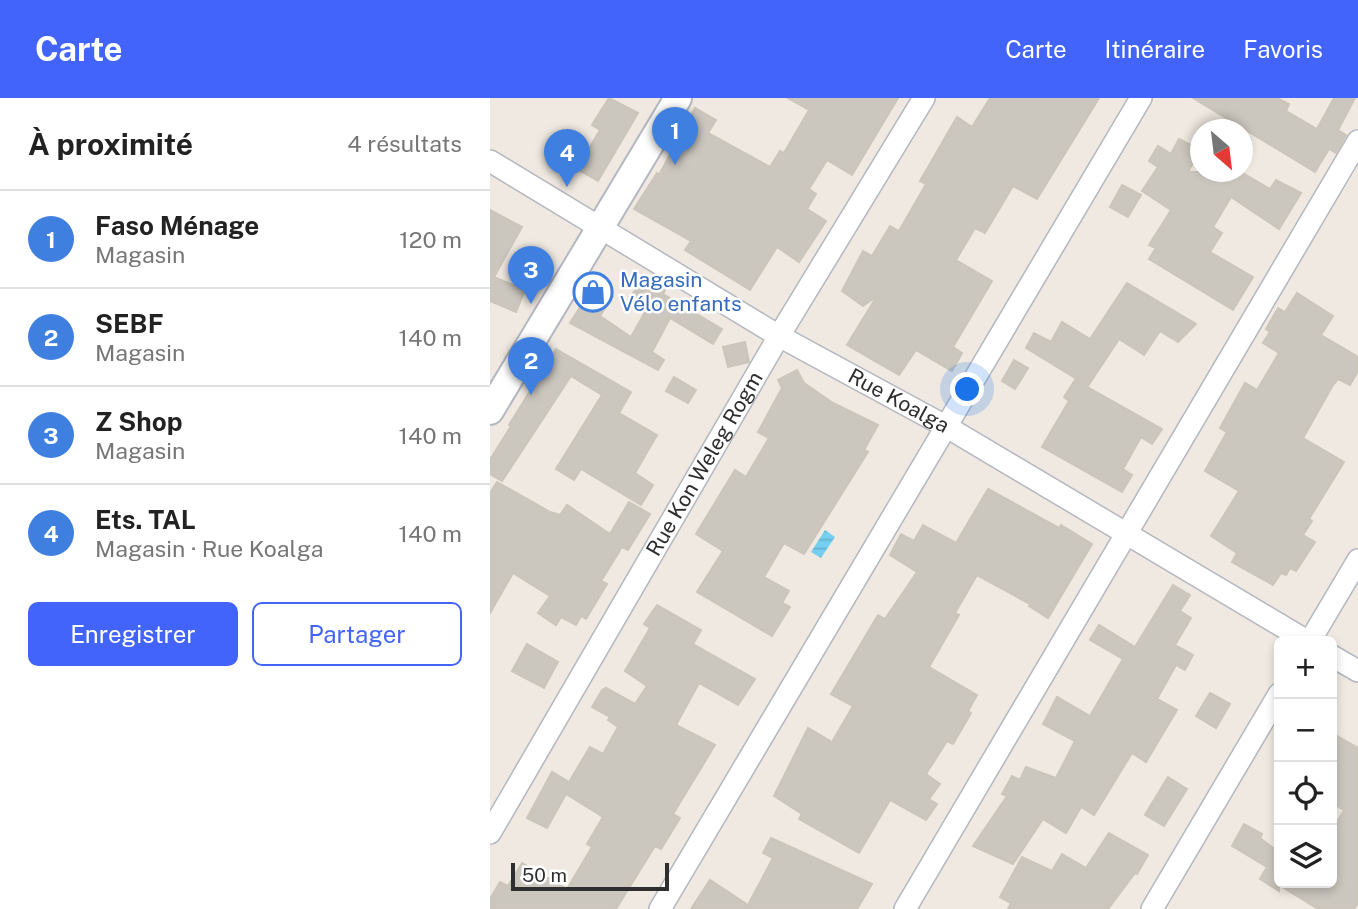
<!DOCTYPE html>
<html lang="fr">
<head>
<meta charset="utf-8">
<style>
	:root { --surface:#fff; --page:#f2f2f2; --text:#222; --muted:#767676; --line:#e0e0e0; --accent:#4264fb }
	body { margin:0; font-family:"Public Sans",sans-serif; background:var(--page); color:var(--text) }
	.controls { position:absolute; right:21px; bottom:21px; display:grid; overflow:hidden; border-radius:10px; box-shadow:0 4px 10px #0003 }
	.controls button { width:63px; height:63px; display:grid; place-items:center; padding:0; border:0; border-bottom:2px solid var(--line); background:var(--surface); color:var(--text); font:35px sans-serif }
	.compass { position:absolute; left:700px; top:21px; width:63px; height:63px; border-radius:50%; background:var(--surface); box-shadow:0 4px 10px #0003; rotate:152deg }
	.scale { position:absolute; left:21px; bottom:18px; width:158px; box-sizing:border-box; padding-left:7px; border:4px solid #2e2e2e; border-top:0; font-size:19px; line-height:24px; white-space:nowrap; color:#2e2e2e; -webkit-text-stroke:5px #fff; paint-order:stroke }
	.you { position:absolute; left:478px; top:292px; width:24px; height:24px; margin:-18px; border:5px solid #fff; border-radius:50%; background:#1a73e8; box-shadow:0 0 0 10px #1a73e833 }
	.badge { display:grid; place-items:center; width:46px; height:46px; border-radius:50%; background:var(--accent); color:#fff; font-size:23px; font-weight:700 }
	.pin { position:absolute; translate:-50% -58px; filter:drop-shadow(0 2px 4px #0008) }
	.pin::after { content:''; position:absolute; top:37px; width:24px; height:21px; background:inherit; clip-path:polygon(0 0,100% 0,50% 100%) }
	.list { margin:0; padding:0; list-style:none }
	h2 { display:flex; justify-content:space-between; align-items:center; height:91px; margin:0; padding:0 28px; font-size:30px }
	h2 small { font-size:23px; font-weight:400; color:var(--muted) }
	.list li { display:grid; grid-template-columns:46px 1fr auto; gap:21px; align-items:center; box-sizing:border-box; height:98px; padding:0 28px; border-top:2px solid var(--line) }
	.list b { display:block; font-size:26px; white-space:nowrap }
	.list p { margin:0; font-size:23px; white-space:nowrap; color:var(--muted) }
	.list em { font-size:23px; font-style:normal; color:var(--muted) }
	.actions { display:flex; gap:14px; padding:21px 28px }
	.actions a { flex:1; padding:16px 0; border:2px solid var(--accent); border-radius:10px; text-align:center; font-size:24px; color:var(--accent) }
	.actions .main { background:var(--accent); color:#fff }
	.icon { flex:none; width:38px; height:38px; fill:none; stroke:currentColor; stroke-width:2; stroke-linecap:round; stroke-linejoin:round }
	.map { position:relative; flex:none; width:868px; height:811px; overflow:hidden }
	header { display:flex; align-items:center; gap:42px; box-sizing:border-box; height:98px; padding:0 35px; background:var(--accent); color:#fff }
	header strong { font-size:33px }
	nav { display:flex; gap:38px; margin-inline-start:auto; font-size:24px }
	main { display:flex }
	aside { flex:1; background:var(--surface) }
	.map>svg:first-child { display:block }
</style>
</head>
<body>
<header>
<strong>Carte</strong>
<nav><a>Carte</a><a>Itinéraire</a><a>Favoris</a></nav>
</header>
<main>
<aside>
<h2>À proximité<small>4 résultats</small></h2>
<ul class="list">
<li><span class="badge" style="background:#3f7fe0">1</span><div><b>Faso Ménage</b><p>Magasin</p></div><em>120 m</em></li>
<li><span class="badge" style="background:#3f7fe0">2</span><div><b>SEBF</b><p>Magasin</p></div><em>140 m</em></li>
<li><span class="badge" style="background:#3f7fe0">3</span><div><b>Z Shop</b><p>Magasin</p></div><em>140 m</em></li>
<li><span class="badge" style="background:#3f7fe0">4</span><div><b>Ets. TAL</b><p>Magasin · Rue Koalga</p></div><em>140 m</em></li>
</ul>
<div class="actions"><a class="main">Enregistrer</a><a>Partager</a></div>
</aside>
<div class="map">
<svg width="868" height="811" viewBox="0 0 868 811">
	<defs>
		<pattern id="water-rules" width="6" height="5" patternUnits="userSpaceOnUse" patternTransform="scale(1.75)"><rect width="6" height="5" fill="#75cff0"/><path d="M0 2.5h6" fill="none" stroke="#66b2ce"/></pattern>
	</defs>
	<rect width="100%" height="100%" fill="#efe9e1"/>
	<polygon fill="url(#water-rules)" points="335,432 345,439 331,460 321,454"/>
	<g fill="#cbc7bf" stroke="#cbc5ba" stroke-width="2">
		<polygon points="119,0 148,15 108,83 87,71 110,32 102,27"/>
		<polygon points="298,0 408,0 362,77 337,62 319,91 326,96 317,111 336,123 309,164 287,149 260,192 195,152 201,143 144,111 167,75 169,77 205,10 226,22 218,35 280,69 290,53 294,55 319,12"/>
		<polygon points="500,0 609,0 547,101 523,88 495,135 485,130 466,162 502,183 463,249 472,255 462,273 426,252 409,277 357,247 387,198 373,208 352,193 373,153 382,158 400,128 409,133 436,86 430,83 467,19 482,29"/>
		<polygon points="703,0 787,0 799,6 796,13 827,31 844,0 865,0 848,32 856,37 846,55 839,51 825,74"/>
		<polygon points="689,41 710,52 698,74 751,74 780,91 786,82 811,95 789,131 741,99 723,129 732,135 720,154 763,179 743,212 659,161 666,150 659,147 681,112 652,93 668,69 659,63 668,48 681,56"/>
		<polygon points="632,87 651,97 638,119 620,109"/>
		<polygon points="0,112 32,129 4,179 35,192 26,214 0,203"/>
		<polygon points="155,177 176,190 173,196 232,231 223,246 180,220 162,254 174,262 168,272 80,225 104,188 123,198 110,218 141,239 159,207 142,197"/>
		<polygon points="637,185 706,226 688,244 670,233 654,257 629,241 598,288 536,250 544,235 561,244 572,224 600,241"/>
		<polygon points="807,195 843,218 831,237 868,259 868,273 860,287 848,281 843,287 813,340 854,364 819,421 822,423 813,437 825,444 806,473 800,470 796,477 791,475 783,487 742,464 747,455 721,438 749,393 715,373 737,334 730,330 755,285 767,292 789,255 773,245 780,234 776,231 788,210 795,214"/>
		<polygon points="255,244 259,264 238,269 233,249"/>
		<polygon points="66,251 141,294 129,315 167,337 145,375 163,387 151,407 91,371 84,382 66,371 112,297 81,278 12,383 0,376 0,362 21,328 19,327"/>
		<polygon points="524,262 538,270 525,291 512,283"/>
		<polygon points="307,272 314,285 343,305 388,327 374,352 378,354 314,456 294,445 274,479 299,493 292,505 300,509 282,538 207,494 233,453 206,436 245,372 256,379 279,340 268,334 292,290 288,282"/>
		<polygon points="184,279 206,292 198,305 176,293"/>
		<polygon points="585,282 672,331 662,346 651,339 633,371 642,377 632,394 552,349 579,303 574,299"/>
		<polygon points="7,384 60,414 70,417 77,407 120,436 139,404 160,416 138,452 132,449 111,483 117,486 96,521 91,518 86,527 71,519 66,527 48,515 60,498 23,475 0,515 0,395"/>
		<polygon points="498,391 569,430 571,427 602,446 558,520 539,508 540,506 487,477 465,515 469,517 439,569 487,597 478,613 481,615 463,646 457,643 436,676 450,686 439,701 447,706 436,722 400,702 369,755 309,721 312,716 284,698 318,630 342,644 363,608 341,596 388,517 395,521 427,474 400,457 411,436 424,443 433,427 466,445"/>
		<polygon points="683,487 700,497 690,513 701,520 685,547 703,557 695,572 686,567 667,601 687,612 656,664 642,655 604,717 591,709 576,735 553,721 523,766 483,748 517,698 512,696 522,678 530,682 536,669 566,680 585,643 553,626 567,599 600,618 633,561 600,542 609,527 645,549"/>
		<polygon points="167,507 211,532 203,546 265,581 248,607 209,585 186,627 225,647 183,716 190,720 171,751 165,748 126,811 0,811 0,801 10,784 18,788 32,765 77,791 102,749 97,746 113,719 76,696 57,730 37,720 62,674 79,684 100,649 113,656 128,629 118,622 120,619 102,609 112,592 116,590 145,606 157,588 135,573 160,530 154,526"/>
		<polygon points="37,546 68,564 54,590 22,573"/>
		<polygon points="720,595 740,606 726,630 706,618"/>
		<polygon points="842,635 868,650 868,805 864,811 828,811 789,787 789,793 770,781 777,769 742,748 754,726 772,736 770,740 783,750 787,752 789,749 789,785 842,785 842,733 854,712 842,705"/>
		<polygon points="678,679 697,691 674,728 655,717"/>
		<polygon points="619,735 658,757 647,776 645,775 618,811 518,811 521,805 510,799 532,759 562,773 572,756 596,770"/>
		<polygon points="281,740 382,786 367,811 201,811 220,782 258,807 283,760 273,755"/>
	</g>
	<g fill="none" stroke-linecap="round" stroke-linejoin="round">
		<g stroke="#b4b7c1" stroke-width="24">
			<g id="minor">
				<path id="s1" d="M 0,63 L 289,238 L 457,329 L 817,543"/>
				<polyline points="820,543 868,462"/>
				<polyline points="842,558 868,573"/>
				<path id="s2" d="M 0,735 L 289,238 L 434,0"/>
				<polyline points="170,811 651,0"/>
				<polyline points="415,811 868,43"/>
				<polyline points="662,811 789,596"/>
			</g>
		</g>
		<g stroke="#b4b7c1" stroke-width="30">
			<polyline id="tertiary" points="0,313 188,0"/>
		</g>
		<use href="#minor" stroke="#fff" stroke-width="21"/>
		<use href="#tertiary" stroke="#fff" stroke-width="26"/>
	</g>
	<defs>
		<g id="shop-ring" transform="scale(2.0125)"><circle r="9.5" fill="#fff" stroke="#3f7fe0" stroke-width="1.5"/><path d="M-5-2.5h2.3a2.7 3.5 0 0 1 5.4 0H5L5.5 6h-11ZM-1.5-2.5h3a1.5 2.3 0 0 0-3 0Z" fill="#3f7fe0"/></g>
	</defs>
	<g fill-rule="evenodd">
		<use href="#shop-ring" x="103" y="194"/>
	</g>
	<g text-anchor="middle" stroke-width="5" stroke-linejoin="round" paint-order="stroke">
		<g font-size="21" fill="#366cbe" stroke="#fff" text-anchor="start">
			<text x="130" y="189">Magasin<tspan x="130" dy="24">Vélo enfants</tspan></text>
		</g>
		<g font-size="21" fill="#2e2e2e" stroke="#fff">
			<text dy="7" stroke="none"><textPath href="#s1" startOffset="474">Rue Koalga</textPath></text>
			<text dy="7" stroke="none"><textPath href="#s2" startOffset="427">Rue Kon Weleg Rogm</textPath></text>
		</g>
	</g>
</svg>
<div class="controls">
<button>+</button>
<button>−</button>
<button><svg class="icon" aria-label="locate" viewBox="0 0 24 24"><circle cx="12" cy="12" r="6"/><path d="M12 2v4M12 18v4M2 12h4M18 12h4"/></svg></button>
<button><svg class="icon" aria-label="layers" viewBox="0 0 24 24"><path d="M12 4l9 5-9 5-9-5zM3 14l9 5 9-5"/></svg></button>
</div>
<svg class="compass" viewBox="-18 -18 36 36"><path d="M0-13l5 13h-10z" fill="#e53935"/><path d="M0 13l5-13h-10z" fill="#767676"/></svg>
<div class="scale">50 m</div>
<div class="you"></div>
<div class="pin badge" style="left:185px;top:67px;background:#3f7fe0">1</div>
<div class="pin badge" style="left:41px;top:297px;background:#3f7fe0">2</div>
<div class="pin badge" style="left:41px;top:206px;background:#3f7fe0">3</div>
<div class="pin badge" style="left:77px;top:89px;background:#3f7fe0">4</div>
</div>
</main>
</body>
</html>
